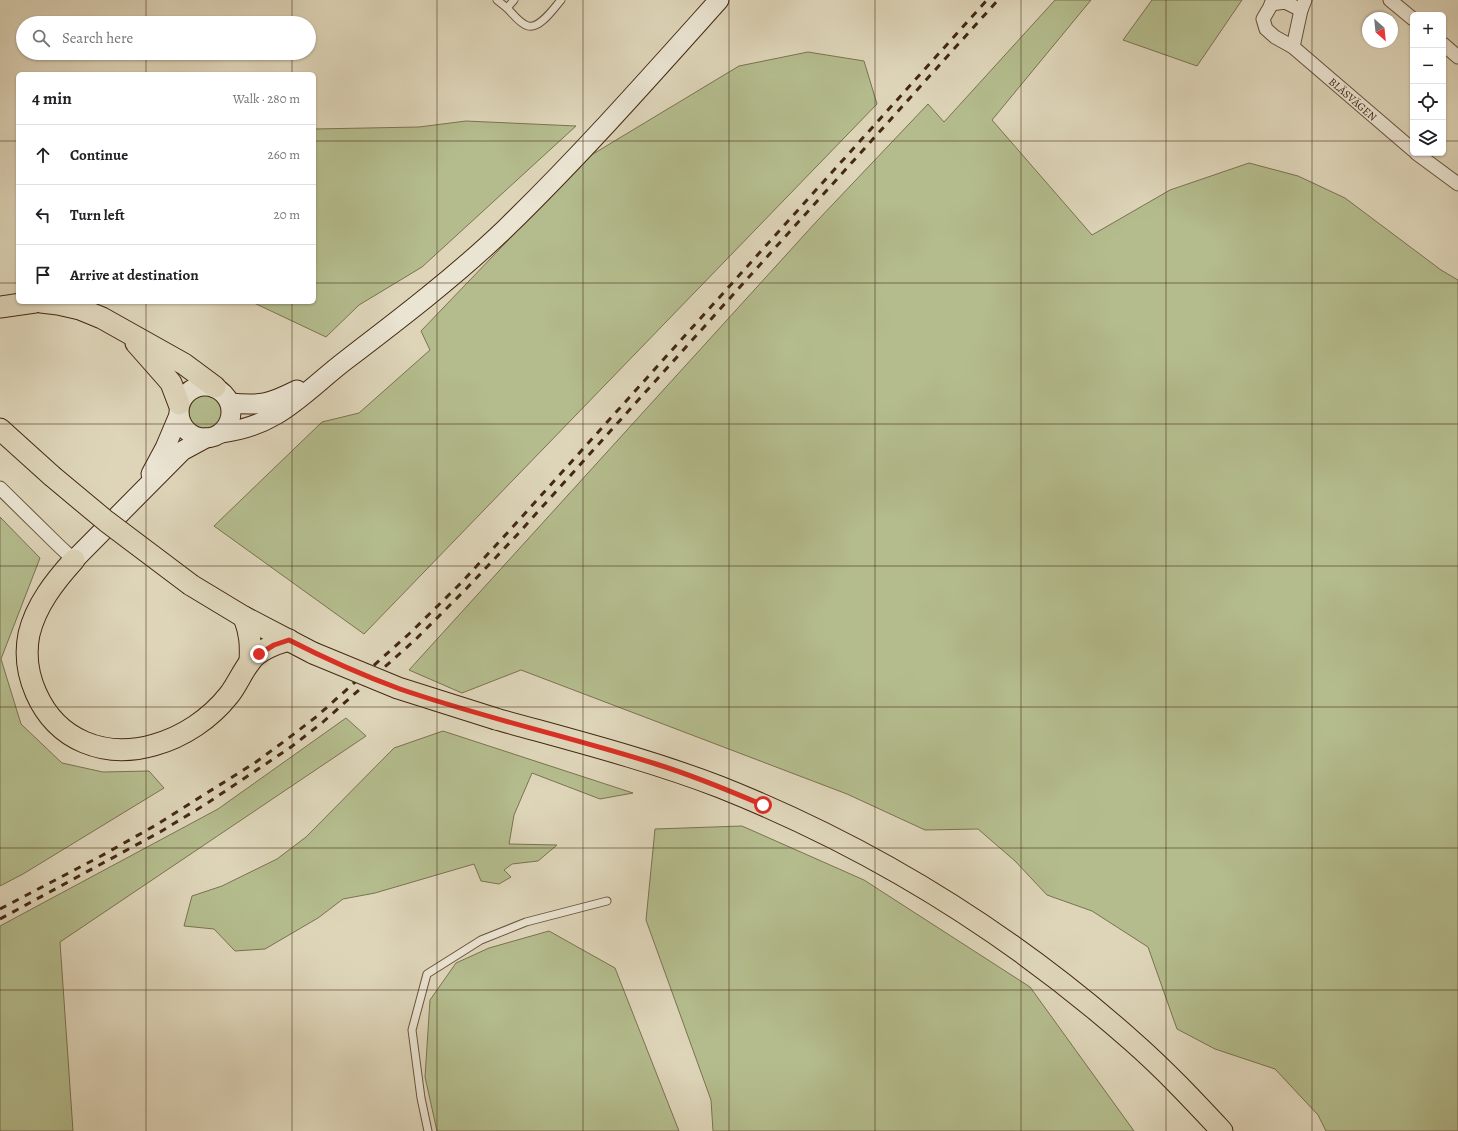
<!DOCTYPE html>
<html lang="en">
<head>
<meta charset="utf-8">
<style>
	:root { --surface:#fff; --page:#f2f2f2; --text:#202124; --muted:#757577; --line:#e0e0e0 }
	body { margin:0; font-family:Alegreya,serif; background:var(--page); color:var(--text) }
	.controls { position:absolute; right:12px; top:12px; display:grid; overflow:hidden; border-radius:6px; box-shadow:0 1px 3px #0004 }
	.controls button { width:36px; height:36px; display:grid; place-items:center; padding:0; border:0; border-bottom:1px solid var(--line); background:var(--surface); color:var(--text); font:20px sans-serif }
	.compass { position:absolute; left:1362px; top:12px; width:36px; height:36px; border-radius:50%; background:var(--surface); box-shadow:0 1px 3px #0004; rotate:153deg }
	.stop { position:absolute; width:12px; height:12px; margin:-9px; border:3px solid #d93025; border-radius:50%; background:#fff }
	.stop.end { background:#d93025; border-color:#fff; box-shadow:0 1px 4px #0008 }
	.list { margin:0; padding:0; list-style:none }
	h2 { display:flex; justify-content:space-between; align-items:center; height:52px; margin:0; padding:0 16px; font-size:17px }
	h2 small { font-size:13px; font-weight:400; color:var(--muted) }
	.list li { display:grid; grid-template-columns:26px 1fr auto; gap:12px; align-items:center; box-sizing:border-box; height:60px; padding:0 16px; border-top:1px solid var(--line) }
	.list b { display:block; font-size:15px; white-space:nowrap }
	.list em { font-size:13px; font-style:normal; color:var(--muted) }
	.icon { flex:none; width:22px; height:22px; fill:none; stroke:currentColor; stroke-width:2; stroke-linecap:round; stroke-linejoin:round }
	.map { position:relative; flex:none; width:1458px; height:1131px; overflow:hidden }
	.search { position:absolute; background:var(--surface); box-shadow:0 1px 3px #0004; left:16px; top:16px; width:300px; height:44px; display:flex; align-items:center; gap:10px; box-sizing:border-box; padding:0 14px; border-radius:22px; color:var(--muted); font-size:15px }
	.panel { position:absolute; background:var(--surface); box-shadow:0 1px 3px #0004; left:16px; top:72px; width:300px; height:232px; border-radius:6px }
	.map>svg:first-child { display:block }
</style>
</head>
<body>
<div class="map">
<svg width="1458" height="1131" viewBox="0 0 1458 1131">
	<rect width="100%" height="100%" fill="#ded5b9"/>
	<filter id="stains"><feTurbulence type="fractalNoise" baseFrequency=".005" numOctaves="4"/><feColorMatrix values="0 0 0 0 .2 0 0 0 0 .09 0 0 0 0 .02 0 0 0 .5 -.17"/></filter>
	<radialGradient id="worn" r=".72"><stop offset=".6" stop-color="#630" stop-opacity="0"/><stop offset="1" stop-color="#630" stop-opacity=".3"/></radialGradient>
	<g fill="#b4bc8d" stroke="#7c7250">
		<polygon points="1055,0 1091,0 992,120 1092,235 1170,190 1249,163 1298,176 1345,198 1441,270 1458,280 1458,1131 1326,1131 1318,1115 1275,1069 1215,1049 1177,1029 1148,947 1092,911 1047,895 1015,861 978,829 925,830 847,794 521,670 462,693 409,670 816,222 928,104 944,122"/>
		<polygon points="1152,0 1242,0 1197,66 1123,40"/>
		<polygon points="808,52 864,61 877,104 364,634 214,526 322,422 359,413 430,350 421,331 588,157 739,66"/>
		<polygon points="466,121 576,126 422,267 359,305 326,337 252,302 314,302 314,129 419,127"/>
		<circle cx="206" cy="412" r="17"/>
		<polygon points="0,517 40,558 1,659 21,724 62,763 103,772 149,771 164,788 23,874 0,886"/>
		<polygon points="346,718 366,736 60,942 73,1131 0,1131 0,926 218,809"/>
		<polygon points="443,731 633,793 600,799 532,773 514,815 509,844 557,845 538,861 512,864 504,870 511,877 499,884 481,881 474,864 375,893 343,899 318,918 265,949 235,951 214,929 184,926 192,896 222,886 277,859 306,837 394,748"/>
		<polygon points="742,826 864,880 1030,987 1134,1131 713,1131 711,1100 646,920 655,829"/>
		<polygon points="549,931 615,968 679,1131 437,1131 425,1077 430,1000 456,963 489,948"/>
	</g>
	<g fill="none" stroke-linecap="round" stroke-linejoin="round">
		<g stroke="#6a533c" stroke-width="9">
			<g id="lane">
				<polyline points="497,0 507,8"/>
				<path d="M 514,0 L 507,8 C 513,14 520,24 528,26 C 540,29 554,8 561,0"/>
				<polyline points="428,1131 421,1098 412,1030 427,974 481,940 526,922 607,901"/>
			</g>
		</g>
		<g stroke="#6a533c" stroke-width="15">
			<g id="street">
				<polyline points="1274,0 1263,19 1266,29 1275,37 1293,47 1413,150"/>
				<polyline points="1390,0 1413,19"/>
				<polyline points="1271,4 1285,2 1301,10"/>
				<polyline points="1443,44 1458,57"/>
				<polyline points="1293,47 1301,10 1305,0"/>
				<polyline points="1416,153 1458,184"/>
				<polyline points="0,488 57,544 74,560"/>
			</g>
		</g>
		<g stroke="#442813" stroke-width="21">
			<g id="secondary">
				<circle cx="205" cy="412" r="26"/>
				<path d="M 230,403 C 261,406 269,404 297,390"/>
				<path d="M 221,433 C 279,426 303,393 346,360 C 401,318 456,276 506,228 C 581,155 650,77 719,0"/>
				<polyline points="151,474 165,448 179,415"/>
				<polyline points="74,560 182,451 206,438"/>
			</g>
		</g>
		<g stroke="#442813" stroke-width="23">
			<g id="primary">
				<polyline points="41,302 58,304 80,309 102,318 184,364 215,387"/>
				<polyline points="0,307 35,302"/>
				<polyline points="136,343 166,377 171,383 179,404"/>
				<polyline points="0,429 52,476"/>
				<path d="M 74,560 C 55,581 36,605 29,634 C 25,654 28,675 36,693 C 57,741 105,759 154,745 C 183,737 210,719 229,695 C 237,685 242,672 250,662 C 258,650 275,644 289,640"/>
				<polyline points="191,585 244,617 313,653"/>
				<path d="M 244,617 C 250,633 251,644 250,661"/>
				<path d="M 496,719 C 571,740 647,759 720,787 C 873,848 1009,932 1132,1041 C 1164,1069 1193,1100 1222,1131"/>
			</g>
		</g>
		<use href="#lane" stroke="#eae4d2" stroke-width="7"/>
		<use href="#street" stroke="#eae4d2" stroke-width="13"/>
		<use href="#secondary" stroke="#eae4d2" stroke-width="19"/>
		<use href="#primary" stroke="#ded5b9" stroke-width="21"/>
		<g stroke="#442813" stroke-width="3" stroke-dasharray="7 7" stroke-linecap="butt">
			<polyline points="0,909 101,856 156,825 256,762 286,740 316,717 410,633 461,583 510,530 987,0"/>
			<polyline points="0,919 160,832 206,804 291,747 323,722 415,640 466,589 516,536 998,0"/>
		</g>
		<g stroke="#442813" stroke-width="23" stroke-linecap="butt">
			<g id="primary-bridge">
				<polyline points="52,476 106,521 191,585"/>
				<polyline points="313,653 398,688 496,719"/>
			</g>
		</g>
		<use href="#primary-bridge" stroke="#ded5b9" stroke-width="21"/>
	</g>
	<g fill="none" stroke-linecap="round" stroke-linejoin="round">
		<path stroke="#d93025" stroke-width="5" d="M 259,654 L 274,645 L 289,640 C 324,658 362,675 400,689 C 484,718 571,737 656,764 C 692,775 728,790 763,805"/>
	</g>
	<path fill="none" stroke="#442813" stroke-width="1" stroke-opacity="0.55" d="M 146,0 L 146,23M 292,0 L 292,23M 437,0 L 437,1131M 583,0 L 583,1131M 729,0 L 729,1131M 875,0 L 875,1131M 1021,0 L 1021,1131M 1166,0 L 1166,1131M 1312,0 L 1312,1131M 146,53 L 146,74M 292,53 L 292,74M 0,141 L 18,141M 314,141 L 1413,141M 1443,141 L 1458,141M 0,283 L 18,283M 314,283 L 1458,283M 146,302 L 146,1131M 292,302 L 292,1131M 0,424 L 1458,424M 0,566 L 1458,566M 0,707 L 1458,707M 0,848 L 1458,848M 0,990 L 1458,990"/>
	<g text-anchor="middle" stroke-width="3" stroke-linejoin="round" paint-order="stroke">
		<g font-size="11" fill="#442813" stroke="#eae4d2">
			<text transform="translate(1353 99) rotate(41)" y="4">BLÄSVÄGEN</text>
		</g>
	</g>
	<rect width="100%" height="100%" filter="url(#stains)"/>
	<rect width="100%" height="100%" fill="url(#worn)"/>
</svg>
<div class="controls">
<button>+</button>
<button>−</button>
<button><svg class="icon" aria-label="locate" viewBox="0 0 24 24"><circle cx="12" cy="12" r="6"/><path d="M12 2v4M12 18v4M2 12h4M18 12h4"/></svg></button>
<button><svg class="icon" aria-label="layers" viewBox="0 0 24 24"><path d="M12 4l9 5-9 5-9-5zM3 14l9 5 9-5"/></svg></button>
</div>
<svg class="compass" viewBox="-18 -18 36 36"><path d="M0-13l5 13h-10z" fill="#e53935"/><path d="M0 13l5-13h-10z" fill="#757577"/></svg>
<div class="stop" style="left:763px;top:805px"></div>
<div class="stop end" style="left:259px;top:654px"></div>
<div class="search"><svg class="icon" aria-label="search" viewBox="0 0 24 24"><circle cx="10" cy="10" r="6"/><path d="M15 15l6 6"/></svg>Search here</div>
<section class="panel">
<h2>4 min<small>Walk · 280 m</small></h2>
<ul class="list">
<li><svg class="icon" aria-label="ahead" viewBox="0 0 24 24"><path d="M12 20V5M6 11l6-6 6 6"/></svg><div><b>Continue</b></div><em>260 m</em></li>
<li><svg class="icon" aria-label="left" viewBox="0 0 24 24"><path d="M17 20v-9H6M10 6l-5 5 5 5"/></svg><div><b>Turn left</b></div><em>20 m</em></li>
<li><svg class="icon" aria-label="arrive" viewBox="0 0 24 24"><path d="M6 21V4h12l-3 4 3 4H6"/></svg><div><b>Arrive at destination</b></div></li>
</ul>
</section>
</div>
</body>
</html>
